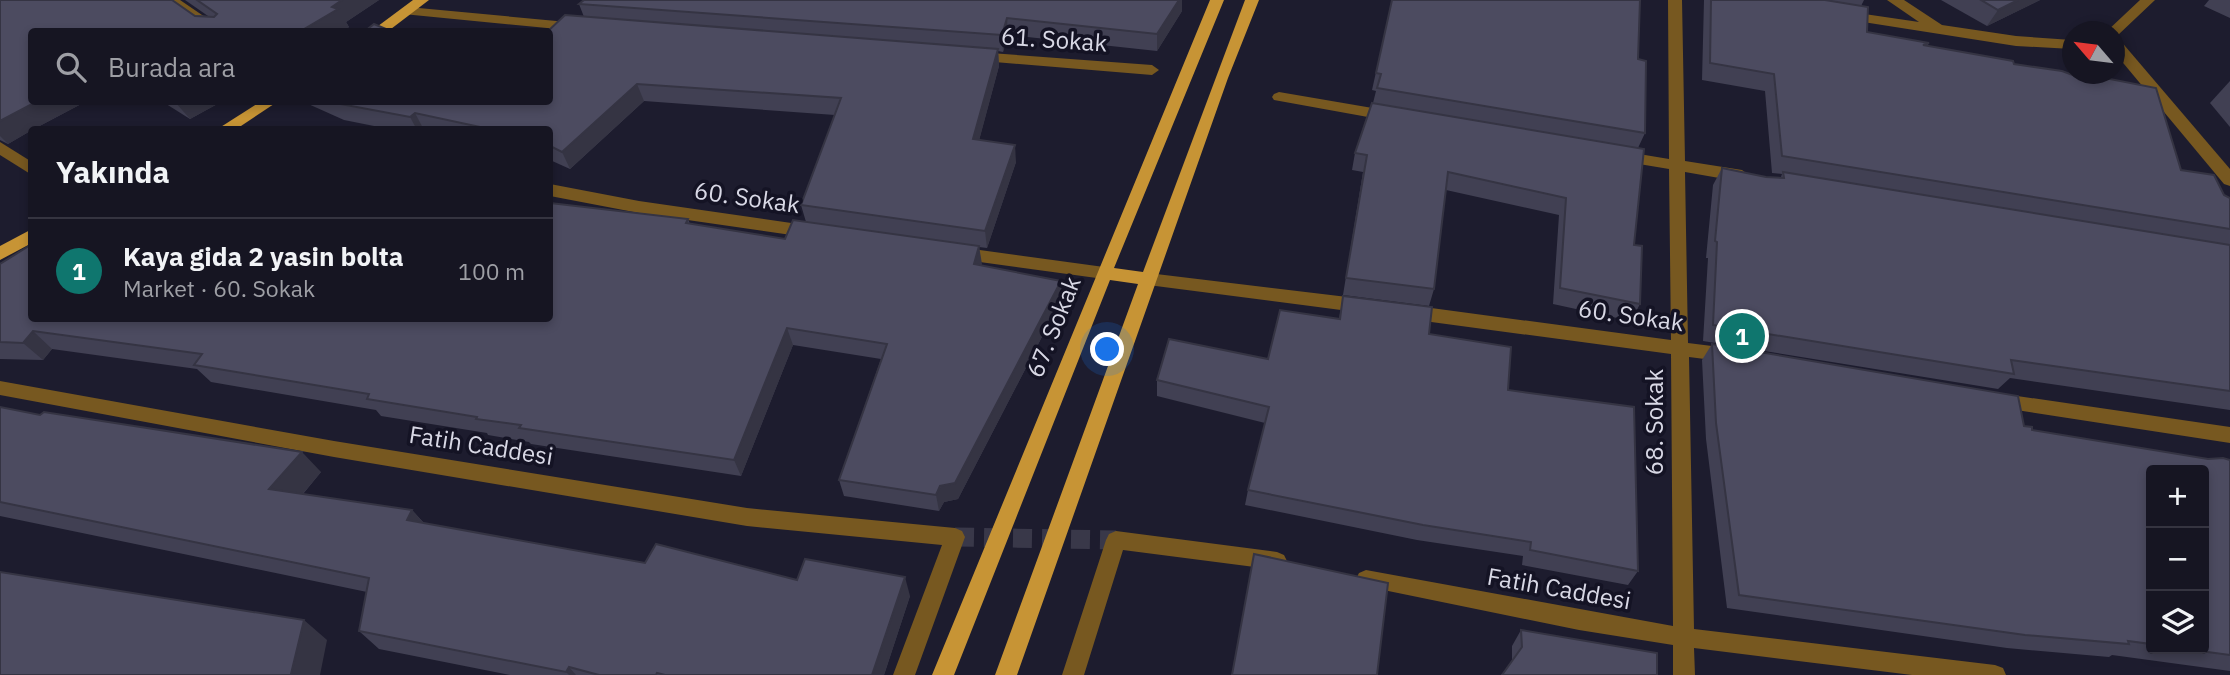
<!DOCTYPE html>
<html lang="tr">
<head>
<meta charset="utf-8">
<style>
	:root { --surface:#161522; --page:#1f1e2a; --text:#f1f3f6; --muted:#9e9fa5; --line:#353440; --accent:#0f766e }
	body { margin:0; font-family:"IBM Plex Sans",sans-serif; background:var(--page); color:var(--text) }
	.controls { position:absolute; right:21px; bottom:21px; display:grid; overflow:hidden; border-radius:7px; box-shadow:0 4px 10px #0003 }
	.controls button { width:63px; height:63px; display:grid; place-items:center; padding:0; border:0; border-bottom:2px solid var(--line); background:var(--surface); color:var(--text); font:35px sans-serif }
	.compass { position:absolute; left:2062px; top:21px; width:63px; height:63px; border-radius:50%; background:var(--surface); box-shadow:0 4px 10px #0003; rotate:298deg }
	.you { position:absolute; left:1108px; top:350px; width:24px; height:24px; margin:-18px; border:5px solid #fff; border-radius:50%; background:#1a73e8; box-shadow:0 0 0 10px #1a73e833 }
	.badge { display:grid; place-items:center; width:46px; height:46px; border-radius:50%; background:var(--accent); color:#fff; font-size:23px; font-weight:700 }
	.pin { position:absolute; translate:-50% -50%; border:4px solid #fff; box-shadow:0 2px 7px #0006 }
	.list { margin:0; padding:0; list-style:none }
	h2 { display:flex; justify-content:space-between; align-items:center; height:91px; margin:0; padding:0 28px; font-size:30px }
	h2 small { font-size:23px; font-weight:400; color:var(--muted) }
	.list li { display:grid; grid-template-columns:46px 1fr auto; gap:21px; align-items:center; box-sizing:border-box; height:105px; padding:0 28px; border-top:2px solid var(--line) }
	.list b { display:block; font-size:26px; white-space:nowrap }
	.list p { margin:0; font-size:23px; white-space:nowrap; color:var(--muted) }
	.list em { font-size:23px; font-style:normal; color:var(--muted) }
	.icon { flex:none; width:38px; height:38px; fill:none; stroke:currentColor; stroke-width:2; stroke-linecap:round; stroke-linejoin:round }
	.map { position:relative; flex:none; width:2230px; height:675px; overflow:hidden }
	.search { position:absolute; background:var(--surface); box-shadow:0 4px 10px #0003; left:28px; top:28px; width:525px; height:77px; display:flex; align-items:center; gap:18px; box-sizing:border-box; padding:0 24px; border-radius:7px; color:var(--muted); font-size:26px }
	.panel { position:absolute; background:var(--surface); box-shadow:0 4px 10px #0003; left:28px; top:126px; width:525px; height:196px; border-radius:7px }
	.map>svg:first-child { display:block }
</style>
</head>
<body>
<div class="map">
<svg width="2230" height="675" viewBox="0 0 2230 675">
	<rect width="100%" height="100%" fill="#1d1c2e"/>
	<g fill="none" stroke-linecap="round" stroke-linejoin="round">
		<polyline stroke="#393849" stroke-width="19" stroke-dasharray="19 10" stroke-linecap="butt" points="955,537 1116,540"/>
		<g fill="#775820" fill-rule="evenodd">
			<polygon points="164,0 180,0 227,32 209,32"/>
			<polygon points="1668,0 1682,0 1685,161 1742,170 1750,176 1742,182 1685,172 1688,343 1728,348 1734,350 1737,355 1734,360 1728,362 1689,357 1694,629 1995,665 2003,668 2006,675 1912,675 1694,648 1695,675 1673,675 1673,645 1579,630 1359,585 1356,579 1359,573 1366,570 1673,626 1671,354 1409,319 1403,317 1400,312 1403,307 1409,305 1671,340 1669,169 1621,161 1613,156 1621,151 1669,159"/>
			<polygon points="1887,0 1904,0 1942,25 2016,36 2072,40 2072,49 2016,46 1844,19 1837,15 1844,11 1919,22"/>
			<polygon points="2140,0 2155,0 2118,35 2114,36 2114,32 2106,32"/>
			<polygon points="408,7 578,23 585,27 578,31 403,14 403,8"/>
			<polygon points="2114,38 2119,39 2230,169 2230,186 2224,184 2114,52"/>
			<polygon points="976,52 1152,65 1159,70 1152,75 971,60 969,57 971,54"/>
			<polygon points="1279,92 1390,111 1398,116 1390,121 1274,100 1272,97 1274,94"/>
			<polygon points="0,142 32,162 32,175 0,155"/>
			<polygon points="550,184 639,201 812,226 820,232 812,238 639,213 550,196"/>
			<polygon points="958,247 1104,267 1112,273 1104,279 958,259 950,253"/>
			<polygon points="1148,273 1364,299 1370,301 1373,306 1370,311 1364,313 1148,285 1142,284 1140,279 1142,274"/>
			<polygon points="0,381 334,441 747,508 955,528 962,531 965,537 915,675 893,675 942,545 747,526 334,457 0,395"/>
			<polygon points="1997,393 2230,427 2230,443 1997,407 1991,405 1988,400 1991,395"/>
			<polygon points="1116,531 1277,552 1284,555 1287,561 1284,567 1277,570 1123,550 1084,675 1062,675 1106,540 1109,534"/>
		</g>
		<g fill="#c79435" fill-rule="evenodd">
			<polygon points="413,0 429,0 387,32 370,32"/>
			<polygon points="1210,0 1224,0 1114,268 1143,272 1245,0 1259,0 1228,78 1017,675 995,675 1138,284 1110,280 954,675 932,675"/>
			<polygon points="260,102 277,102 235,130 216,130"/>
			<polygon points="32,229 32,243 0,260 0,246"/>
		</g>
	</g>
	<g fill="#414053" fill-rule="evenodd">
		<polygon points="0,0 208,16 185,0 379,0 346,22 349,27 342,32 32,32 85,102 32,130 8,144 0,140"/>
		<polygon points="1392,0 1638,59 1645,133 1638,148 1634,245 1640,304 1631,321 1553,304 1559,215 1446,190 1434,289 1429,306 1343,295 1363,172 1352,170 1355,153 1373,103 1376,91 1372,90"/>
		<polygon points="1704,0 1864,0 1861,6 1867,32 1929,43 1927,46 2014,64 2181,170 2230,198 2230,410 2010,378 1998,389 1703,341 1708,258 1706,258 1713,185 1722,168 1766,177 1781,177 1782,174 1772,173 1765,91 1702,80"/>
		<polygon points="1941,0 2040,0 1987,26"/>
		<polygon points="2209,0 2230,0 2230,18 2204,6"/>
		<polygon points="579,4 1182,11 1157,51 1008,35 1003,52 998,51 999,66 979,140 1016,162 987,248 979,247 981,265 1062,298 958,499 944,502 939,511 844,496 839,480 881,359 793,345 741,476 531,444 529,442 488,435 487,433 381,416 376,410 211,382 197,369 52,349 43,360 0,359 0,264 32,318 550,318 688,219 690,224 785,239 806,222 801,205 835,115 644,101 570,169 550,160 550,130 394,130 344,120 306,103 304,102 550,102 584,17"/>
		<polygon points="2230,81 2230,127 2210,103"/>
		<polygon points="163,102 221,102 190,119"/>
		<polygon points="1343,296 1429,334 1508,390 1638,571 1628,585 1522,565 1523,556 1417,540 1245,505 1248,490 1265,423 1157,396 1157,380 1268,359 1339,319"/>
		<path d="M 1712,344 L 2024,426 L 2032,430 L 2208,459 L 2230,460 L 2230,671 L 2112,655 L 2109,657 L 2007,648 L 1727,608 L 1706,439 L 1702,360 ZM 2151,470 L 2204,649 L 2151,649 Z"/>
		<polygon points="0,407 321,472 303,494 412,510 424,523 645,563 797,580 910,596 884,675 510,675 379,649 359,631 367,592 0,516"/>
		<polygon points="1521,630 1657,653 1512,662 1512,646"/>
	</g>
	<g fill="#353443">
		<polygon points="342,0 379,0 346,22 349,27 342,32 299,32"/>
		<polygon points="1179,0 1182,0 1182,11 1157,51 1157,34"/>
		<polygon points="2018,0 2040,0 1987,26 1998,10"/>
		<polygon points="1007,18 1008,35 1003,52 1002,35"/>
		<polygon points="998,49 999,66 975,156 973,139"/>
		<polygon points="637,84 644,101 570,169 562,152"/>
		<polygon points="36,102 85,102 32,130 8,144 0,136 0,121"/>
		<polygon points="175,102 221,102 190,119"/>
		<polygon points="415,113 424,130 417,130 410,117"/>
		<polygon points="1015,145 1016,162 987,248 985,231"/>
		<polygon points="979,246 982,264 976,281 974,264"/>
		<polygon points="1061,281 1062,298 958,499 944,502 939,511 936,495"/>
		<polygon points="787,328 793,345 741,476 734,460"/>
		<polygon points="33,331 52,349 43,360 23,343"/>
		<polygon points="302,452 321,472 290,509 269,489"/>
		<polygon points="412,510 430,530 407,520"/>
		<polygon points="905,577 910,596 884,675 872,675"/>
		<polygon points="304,620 327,640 320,675 293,675 291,674"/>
		<polygon points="569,667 576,675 569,675 566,672"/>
	</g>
	<g fill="#4c4b60" stroke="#353443" stroke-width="2">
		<polygon points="0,0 172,0 195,16 214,17 217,14 197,0 342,0 332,7 338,9 299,32 32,32 32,102 36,102 0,121"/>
		<polygon points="584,0 1179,0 1157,34 1007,18 1002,35 579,4"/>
		<polygon points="1392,0 1640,0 1638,59 1646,61 1645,133 1377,88 1381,74 1376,73"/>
		<polygon points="1711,0 1825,0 1868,7 1867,32 1929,43 1923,45 2013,61 2014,64 2062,71 2094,83 2105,78 2156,88 2181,170 2214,175 2224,195 2230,198 2230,229 1782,156 1774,74 1710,63"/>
		<polygon points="1981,0 2018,0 1998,10"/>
		<polygon points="565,15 998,49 973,139 1015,145 985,231 801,205 841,98 637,84 562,152 550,146 550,130 494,130 415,113 410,117 330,102 550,102 550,32 547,32"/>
		<polygon points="374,24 393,32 364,32"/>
		<polygon points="1372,103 1644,149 1634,245 1642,246 1640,304 1560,288 1566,198 1448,172 1434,289 1346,278 1367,155 1355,153"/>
		<polygon points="1722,168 1766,177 1784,178 1783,172 2230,245 2230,391 2011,360 2014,374 1713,325 1717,242 1715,241"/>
		<polygon points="550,203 688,219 686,223 785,239 793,220 979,246 974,264 1061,281 955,483 940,486 936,495 839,480 887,344 787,328 734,460 519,428 521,425 476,419 477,417 367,399 369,394 194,365 202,354 33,331 23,343 0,342 0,264 32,244 32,318 550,318"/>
		<polygon points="1343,296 1432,307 1429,334 1511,347 1508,390 1634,407 1638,571 1530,550 1531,542 1423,525 1248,490 1269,407 1157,380 1169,339 1268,359 1280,310 1340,319"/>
		<polygon points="1712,344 2018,396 2024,426 2032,427 2032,430 2208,459 2223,458 2230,460 2230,655 2185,649 2204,649 2204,470 2151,470 2151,644 2128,641 2129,644 2025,635 1739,595 1716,423"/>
		<polygon points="0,407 40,415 44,412 302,452 269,489 412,510 407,520 645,563 656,544 797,580 805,559 905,577 872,675 665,675 657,673 656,675 599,675 569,667 566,672 359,631 369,578 0,502"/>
		<polygon points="1254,554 1388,583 1377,675 1232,675"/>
		<polygon points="0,572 304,620 291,674 297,675 0,675"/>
		<polygon points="1521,630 1657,653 1657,675 1502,675 1522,647"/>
	</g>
	<g text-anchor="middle" stroke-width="7" stroke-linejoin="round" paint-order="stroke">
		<g font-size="24" fill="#d8d8e5" stroke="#141324">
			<text transform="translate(1054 40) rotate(4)" y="8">61. Sokak</text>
			<text transform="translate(747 198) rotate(8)" y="8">60. Sokak</text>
			<text transform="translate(1631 316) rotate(8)" y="8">60. Sokak</text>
			<text transform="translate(1054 327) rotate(-68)" y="8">67. Sokak</text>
			<text transform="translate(1655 422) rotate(-90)" y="8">68. Sokak</text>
			<text transform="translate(481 446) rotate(9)" y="8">Fatih Caddesi</text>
			<text transform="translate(1559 589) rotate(10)" y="8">Fatih Caddesi</text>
		</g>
	</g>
</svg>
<div class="controls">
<button>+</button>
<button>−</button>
<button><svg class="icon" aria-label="layers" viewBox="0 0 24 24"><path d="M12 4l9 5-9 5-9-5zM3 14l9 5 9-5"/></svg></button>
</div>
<svg class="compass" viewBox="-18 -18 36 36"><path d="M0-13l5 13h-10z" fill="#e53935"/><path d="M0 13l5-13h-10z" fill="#9e9fa5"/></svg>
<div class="you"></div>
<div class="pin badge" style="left:1742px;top:336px">1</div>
<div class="search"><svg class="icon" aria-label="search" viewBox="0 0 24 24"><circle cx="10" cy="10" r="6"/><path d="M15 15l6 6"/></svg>Burada ara</div>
<section class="panel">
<h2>Yakında<small></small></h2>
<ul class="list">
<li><span class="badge">1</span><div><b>Kaya gida 2 yasin bolta</b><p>Market · 60. Sokak</p></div><em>100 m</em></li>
</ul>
</section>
</div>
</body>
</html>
